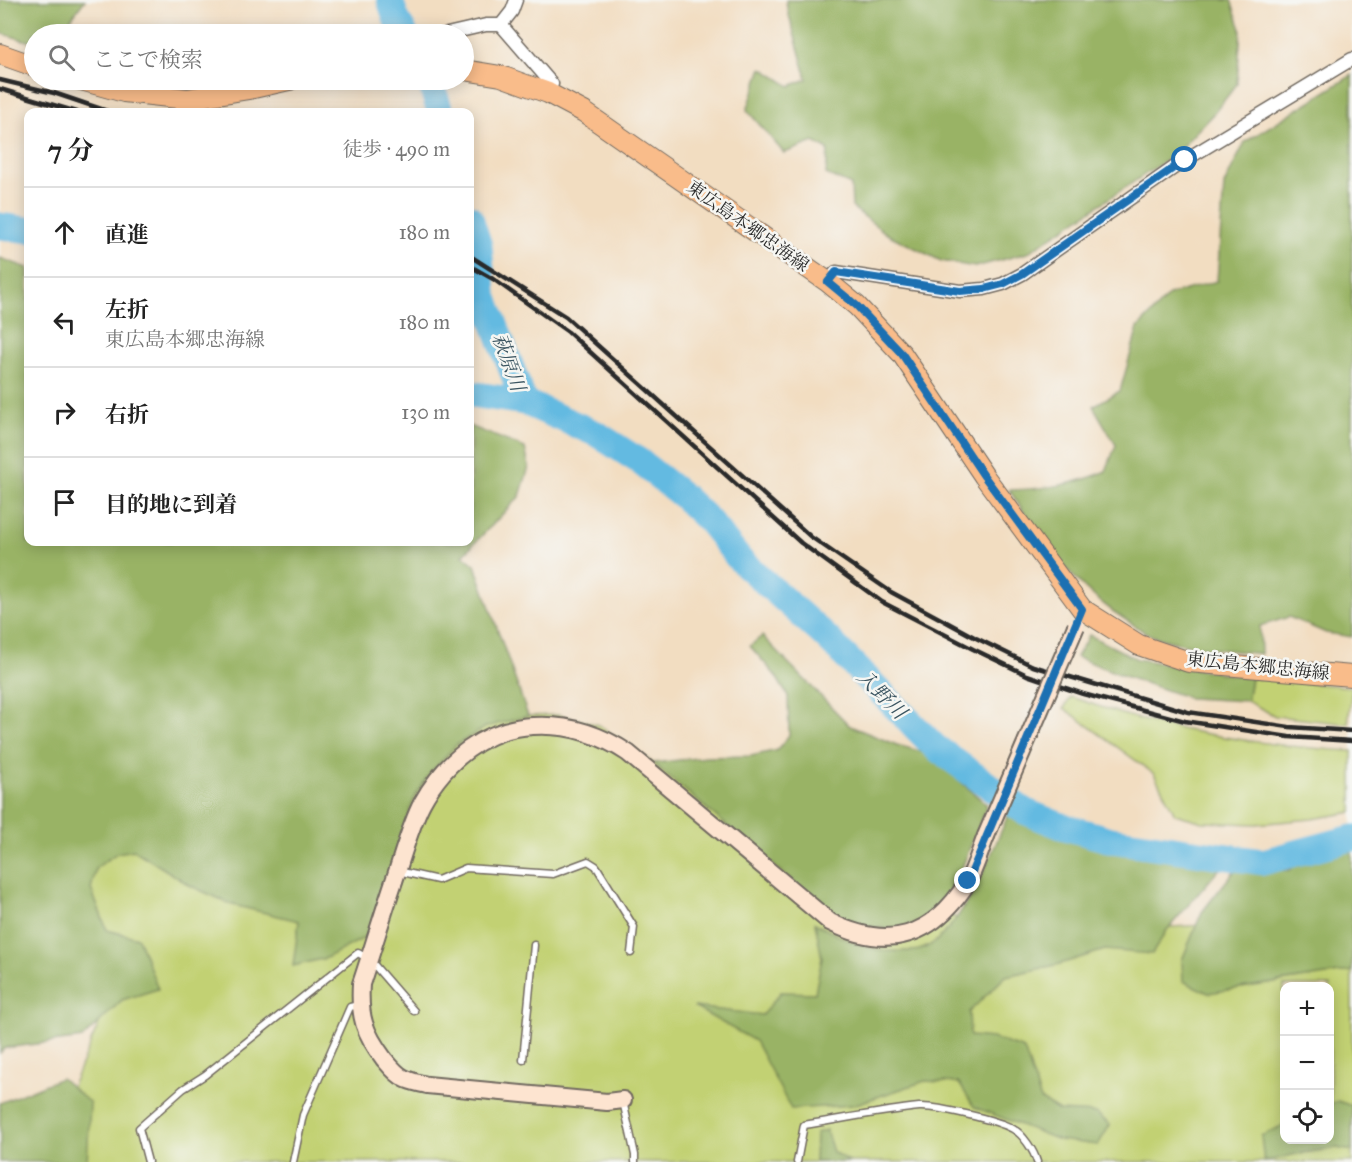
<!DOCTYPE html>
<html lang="ja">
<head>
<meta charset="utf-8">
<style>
	:root { --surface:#fff; --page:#f6f6f6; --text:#222; --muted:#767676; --line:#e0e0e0 }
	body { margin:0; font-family:"IM FELL Great Primer","Noto Serif JP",serif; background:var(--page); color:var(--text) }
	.controls { position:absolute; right:18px; bottom:18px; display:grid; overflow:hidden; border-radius:12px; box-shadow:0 3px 15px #0003 }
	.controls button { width:54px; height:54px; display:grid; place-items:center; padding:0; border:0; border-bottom:2px solid var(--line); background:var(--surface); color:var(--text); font:30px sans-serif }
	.stop { position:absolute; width:18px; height:18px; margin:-14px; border:4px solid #1f6fb2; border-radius:50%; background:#fff }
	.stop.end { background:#1f6fb2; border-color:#fff; box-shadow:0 2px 6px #0008 }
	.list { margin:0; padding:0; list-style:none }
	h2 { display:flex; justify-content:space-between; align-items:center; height:78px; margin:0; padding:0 24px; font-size:26px }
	h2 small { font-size:20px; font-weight:400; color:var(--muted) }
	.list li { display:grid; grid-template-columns:39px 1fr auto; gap:18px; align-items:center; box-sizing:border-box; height:90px; padding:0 24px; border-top:2px solid var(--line) }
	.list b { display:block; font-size:22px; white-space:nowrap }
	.list p { margin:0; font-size:20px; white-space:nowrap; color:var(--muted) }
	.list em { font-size:20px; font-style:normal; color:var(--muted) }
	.icon { flex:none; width:33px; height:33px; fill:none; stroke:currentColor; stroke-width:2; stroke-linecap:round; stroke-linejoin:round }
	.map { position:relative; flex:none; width:1352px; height:1162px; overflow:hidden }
	.search { position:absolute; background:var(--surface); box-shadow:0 3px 15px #0003; left:24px; top:24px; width:450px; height:66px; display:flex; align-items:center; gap:15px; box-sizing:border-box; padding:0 21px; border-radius:33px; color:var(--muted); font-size:22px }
	.panel { position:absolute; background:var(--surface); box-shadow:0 3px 15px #0003; left:24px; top:108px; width:450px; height:438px; border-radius:12px }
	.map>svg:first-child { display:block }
</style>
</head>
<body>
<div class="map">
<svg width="1352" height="1162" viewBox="0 0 1352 1162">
	<rect width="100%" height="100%" fill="#f6f6f2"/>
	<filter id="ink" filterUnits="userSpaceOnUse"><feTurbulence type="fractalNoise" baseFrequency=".0167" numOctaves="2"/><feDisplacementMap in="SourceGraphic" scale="12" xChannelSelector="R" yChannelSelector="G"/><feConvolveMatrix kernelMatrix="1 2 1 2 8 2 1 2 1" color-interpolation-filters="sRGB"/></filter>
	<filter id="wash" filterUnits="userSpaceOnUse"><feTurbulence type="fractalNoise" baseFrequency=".008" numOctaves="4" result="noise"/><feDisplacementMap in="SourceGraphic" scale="24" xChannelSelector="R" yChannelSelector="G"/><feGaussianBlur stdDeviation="1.35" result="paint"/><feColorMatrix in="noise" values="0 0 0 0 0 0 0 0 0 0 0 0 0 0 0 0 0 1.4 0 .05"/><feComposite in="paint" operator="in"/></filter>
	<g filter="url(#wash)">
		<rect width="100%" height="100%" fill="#f2ddc1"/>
		<g fill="#c2d173" stroke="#767e4f" stroke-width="1.5" fill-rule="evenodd">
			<polygon points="1251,678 1352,687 1348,724 1275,716 1247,701"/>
			<path d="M 1071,697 C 1099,706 1127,717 1155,723 C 1220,739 1286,747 1352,751 L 1352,812 L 1312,819 L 1256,824 L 1203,822 L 1175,814 L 1154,774 L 1064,708 Z"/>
			<path d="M 560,715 L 599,725 L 653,763 L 852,880 L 1010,937 L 1352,916 L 1352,1162 L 63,1162 L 54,1128 L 121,972 L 65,877 L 117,836 L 448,729 L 528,716 ZM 1284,986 L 1330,986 L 1330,1140 L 1284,1140 Z"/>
		</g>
		<g fill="#99b365" stroke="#626f48" stroke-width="1.5">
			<polygon points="0,0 85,0 70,20 64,34 34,34 34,43 0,33"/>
			<polygon points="786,0 1231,0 1241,29 1237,84 1215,112 1174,155 1027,253 975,267 941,261 887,234 852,207 851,185 826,174 828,150 814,142 784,153 747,110 762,68 790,86 807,79 787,8"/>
			<path d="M 1352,75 L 1352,637 L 1326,633 L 1289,617 L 1260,626 L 1261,654 C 1226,649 1187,648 1153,636 C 1144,633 1136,626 1129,622 C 1073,588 1046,543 1009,490 C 1044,489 1075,485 1106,471 L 1116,445 L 1093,406 L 1120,391 L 1138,328 L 1169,295 L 1217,281 L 1224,185 L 1245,142 Z"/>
			<polygon points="0,258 28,268 28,542 470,542 470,426 525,448 529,467 520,496 463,555 475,565 528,716 486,727 456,745 429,775 415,796 368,936 326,958 293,966 299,921 233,905 191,886 134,850 117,853 96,868 91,889 107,930 138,938 158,989 122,1000 83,1038 5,1048 0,1053"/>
			<polygon points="1089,635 1137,659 1251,678 1247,701 1189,698 1124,676 1076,657"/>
			<polygon points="762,636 850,726 897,745 930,754 987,805 952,893 927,919 894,930 852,924 824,908 653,763 706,757 751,756 778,750 789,735 788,696 775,675 750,646"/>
			<path d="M 1010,810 L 1080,843 L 1166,858 L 1222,866 L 1167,930 L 1152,954 L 1105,950 L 1060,964 L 1006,976 L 969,1012 L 970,1036 L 992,1038 L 1024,1049 L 1041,1100 L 1059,1111 L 1096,1113 L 1110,1125 L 1098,1145 L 1059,1140 L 974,1107 L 959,1083 L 925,1081 L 853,1105 L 791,1109 L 755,1041 L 694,1007 L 762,1015 L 781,992 L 815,993 L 822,958 L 815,923 C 847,941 868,953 905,951 C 910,951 915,951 919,950 C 959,940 995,846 1010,810 Z"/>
			<polygon points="1352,841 1352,971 1208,993 1183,981 1182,960 1202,912 1235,870 1290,870 1302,855 1334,843"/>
			<polygon points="61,1078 90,1103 87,1162 0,1162 0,1103"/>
			<polygon points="1338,1101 1352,1106 1352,1151 1337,1148 1296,1154 1264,1162 1261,1136 1284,1125 1284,1140 1330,1140 1330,1105"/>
			<polygon points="826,1130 833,1152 849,1162 815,1162 816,1133"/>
		</g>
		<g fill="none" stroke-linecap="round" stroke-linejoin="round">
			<g stroke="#64bae1" stroke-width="27">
				<polyline points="390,0 397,21 405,34"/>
				<polyline points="430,80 440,112"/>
				<polyline points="470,218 479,246 483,293 524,402"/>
				<polyline points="0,226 28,230"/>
				<polyline points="470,394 524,402 597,434 639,461 683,496 709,521 740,560 826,637 935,747 1024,811 1061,826 1111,840 1263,862 1352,838"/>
			</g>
		</g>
	</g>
	<g filter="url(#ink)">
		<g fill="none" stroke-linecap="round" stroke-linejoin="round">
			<g stroke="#716960" stroke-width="9">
				<g id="lane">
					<polyline points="398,871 438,880 466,868 553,874 588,861 596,866 634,927 631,953"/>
					<polyline points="523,1060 534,945"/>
					<polyline points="623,1101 635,1155 635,1162"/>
					<polyline points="148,1162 139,1128 183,1089 205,1075 358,953 369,959 414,1011"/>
					<polyline points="293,1162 303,1115 350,1007 359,1005"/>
					<path d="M 797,1162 L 804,1125 C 842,1119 881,1111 919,1107 C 936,1106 998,1120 1013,1129 C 1023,1134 1034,1151 1037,1162"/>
				</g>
			</g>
			<g stroke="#716960" stroke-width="15">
				<g id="street">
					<polyline points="501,25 552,84 548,93"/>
					<polyline points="447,34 486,25 501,25 512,11 516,0"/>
					<polyline points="828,282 836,272 960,291 984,289 1003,284 1022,274 1185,160 1352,59"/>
				</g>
			</g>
			<g stroke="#716960" stroke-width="20">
				<path id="secondary" d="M 623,1100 L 607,1102 L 427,1085 C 420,1083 411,1082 404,1078 C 397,1075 389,1065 384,1059 C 364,1032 359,1017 361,984 C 372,951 382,917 393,884 C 402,858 410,826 422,803 C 445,761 485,728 533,726 C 568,724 598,733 628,753 L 830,922 C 888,951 932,938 967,883 C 975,869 980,851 986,836"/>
			</g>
			<g stroke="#716960" stroke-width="22">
				<g id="primary">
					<polyline points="0,54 34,66"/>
					<polyline points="464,70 501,76 548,93 584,112 828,282 857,306 902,354 984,476 1082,609 1139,645 1189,662 1352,676"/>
					<polyline points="81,80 124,92 187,99 249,89 289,80"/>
				</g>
			</g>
			<use href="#lane" stroke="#fff" stroke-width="6"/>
			<use href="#street" stroke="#fff" stroke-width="12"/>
			<use href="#secondary" stroke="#fde4d0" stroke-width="16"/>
			<use href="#primary" stroke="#f9bc8a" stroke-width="20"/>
			<g stroke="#2b2b2b" stroke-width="4.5">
				<polyline points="0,80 54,93 110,112"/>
				<polyline points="0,89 77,112"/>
				<polyline points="470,256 566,317 811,537 891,592 976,638 1033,666 1188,712 1289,727 1352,731"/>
				<polyline points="470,266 493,279 568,332 801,543 882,602 973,649 1027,675 1083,694 1185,721 1289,737 1352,741"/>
			</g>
			<g stroke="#716960" stroke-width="20" stroke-linecap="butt">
				<polyline id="secondary-bridge" points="986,836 1076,626"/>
			</g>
			<use href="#secondary-bridge" stroke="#fde4d0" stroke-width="16"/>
		</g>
	</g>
	<g fill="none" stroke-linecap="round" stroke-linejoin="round" filter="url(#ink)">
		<polyline stroke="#1f6fb2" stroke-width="8" points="968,881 1082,609 984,476 902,354 857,306 828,282 836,272 960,291 984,289 1003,284 1022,274 1185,160"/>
	</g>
	<g text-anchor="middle" stroke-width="5" stroke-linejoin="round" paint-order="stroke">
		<g font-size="18" fill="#2b2b2b" stroke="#f6f6f2">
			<text transform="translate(748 226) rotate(35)" y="6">東広島本郷忠海線</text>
			<text transform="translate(1258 666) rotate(6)" y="6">東広島本郷忠海線</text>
		</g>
		<g font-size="20" font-style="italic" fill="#3c5662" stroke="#f6f6f2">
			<text transform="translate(509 362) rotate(70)" y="7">萩原川</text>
			<text transform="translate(882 694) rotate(45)" y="7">入野川</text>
		</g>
	</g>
</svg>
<div class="controls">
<button>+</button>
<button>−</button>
<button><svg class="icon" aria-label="locate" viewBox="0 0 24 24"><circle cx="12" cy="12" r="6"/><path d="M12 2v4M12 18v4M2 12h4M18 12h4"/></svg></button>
</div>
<div class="stop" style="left:1185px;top:160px"></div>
<div class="stop end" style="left:968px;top:881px"></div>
<div class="search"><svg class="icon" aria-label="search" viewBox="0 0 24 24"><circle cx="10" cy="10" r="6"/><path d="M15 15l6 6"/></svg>ここで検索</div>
<section class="panel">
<h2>7 分<small>徒歩 · 490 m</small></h2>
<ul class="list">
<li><svg class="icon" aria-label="ahead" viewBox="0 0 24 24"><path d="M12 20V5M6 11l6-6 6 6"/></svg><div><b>直進</b></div><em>180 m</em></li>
<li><svg class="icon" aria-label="left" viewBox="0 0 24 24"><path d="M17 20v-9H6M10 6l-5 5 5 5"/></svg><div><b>左折</b><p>東広島本郷忠海線</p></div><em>180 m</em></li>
<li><svg class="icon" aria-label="right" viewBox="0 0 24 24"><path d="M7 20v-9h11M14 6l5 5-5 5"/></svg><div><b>右折</b></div><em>130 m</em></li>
<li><svg class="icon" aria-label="arrive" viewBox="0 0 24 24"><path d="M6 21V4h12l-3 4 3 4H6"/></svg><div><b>目的地に到着</b></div></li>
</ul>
</section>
</div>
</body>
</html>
